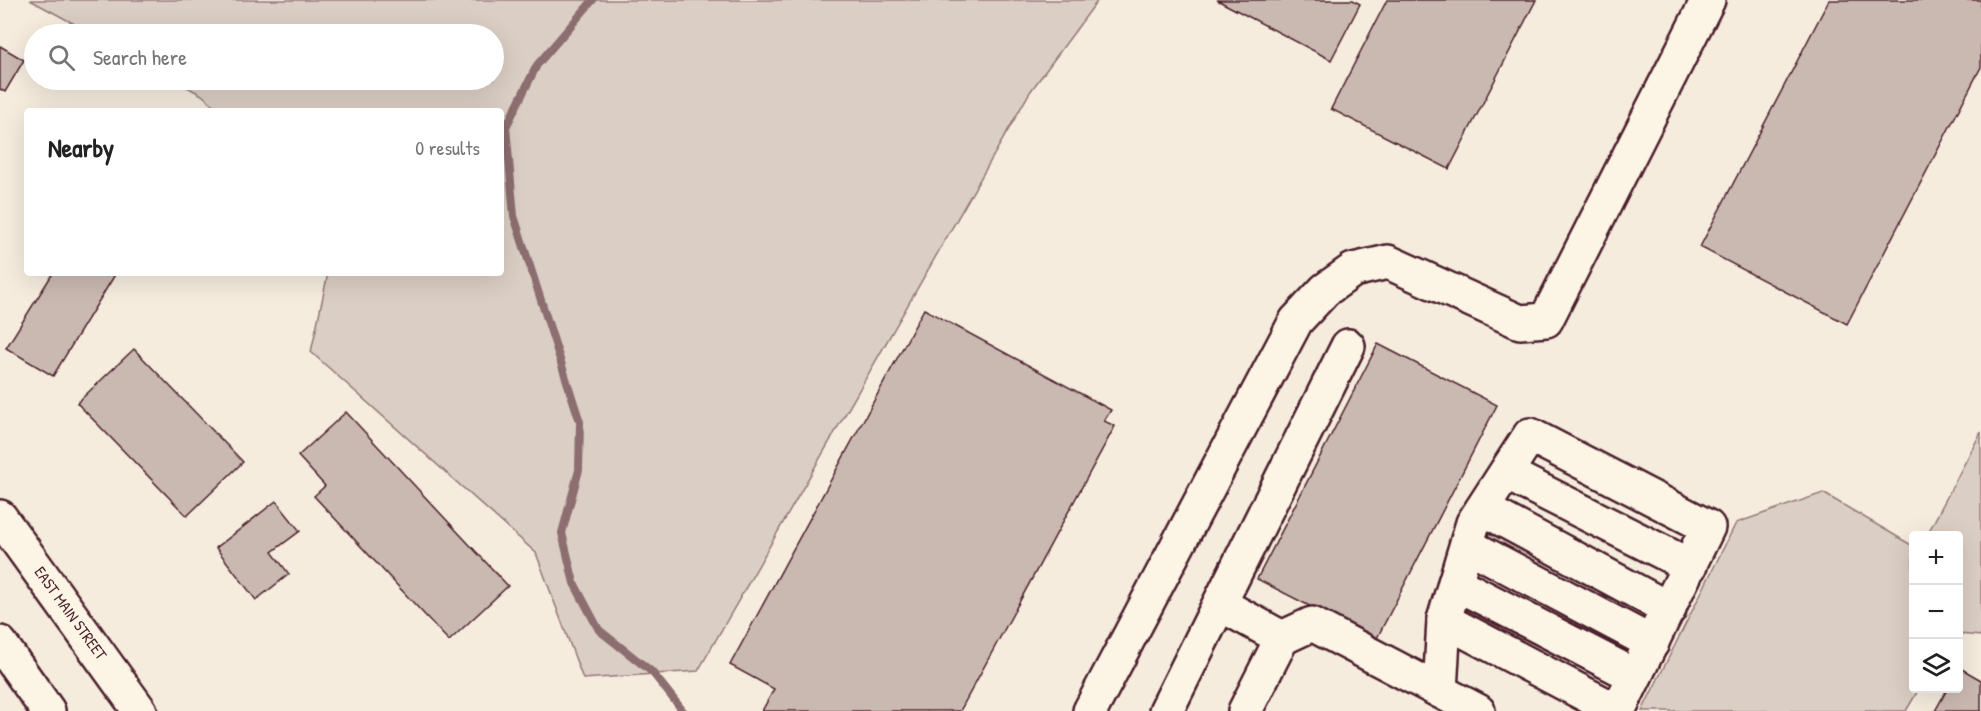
<!DOCTYPE html>
<html lang="en">
<head>
<meta charset="utf-8">
<style>
	:root { --surface:#fff; --page:#f2f2f2; --text:#222; --muted:#767676; --line:#e0e0e0 }
	body { margin:0; font-family:"Patrick Hand",sans-serif; background:var(--page); color:var(--text) }
	.controls { position:absolute; right:18px; bottom:18px; display:grid; overflow:hidden; border-radius:6px; box-shadow:0 6px 24px #0002 }
	.controls button { width:54px; height:54px; display:grid; place-items:center; padding:0; border:0; border-bottom:2px solid var(--line); background:var(--surface); color:var(--text); font:30px sans-serif }
	.list { margin:0; padding:0; list-style:none }
	h2 { display:flex; justify-content:space-between; align-items:center; height:78px; margin:0; padding:0 24px; font-size:26px }
	h2 small { font-size:20px; font-weight:400; color:var(--muted) }
	.icon { flex:none; width:33px; height:33px; fill:none; stroke:currentColor; stroke-width:2; stroke-linecap:round; stroke-linejoin:round }
	.map { position:relative; flex:none; width:1981px; height:711px; overflow:hidden }
	.search { position:absolute; background:var(--surface); box-shadow:0 6px 24px #0002; left:24px; top:24px; width:480px; height:66px; display:flex; align-items:center; gap:15px; box-sizing:border-box; padding:0 21px; border-radius:33px; color:var(--muted); font-size:22px }
	.panel { position:absolute; background:var(--surface); box-shadow:0 6px 24px #0002; left:24px; top:108px; width:480px; height:168px; border-radius:6px }
	.map>svg:first-child { display:block }
</style>
</head>
<body>
<div class="map">
<svg width="1981" height="711" viewBox="0 0 1981 711">
	<rect width="100%" height="100%" fill="#f5ecde"/>
	<filter id="ink" filterUnits="userSpaceOnUse"><feTurbulence type="fractalNoise" baseFrequency=".0167" numOctaves="2"/><feDisplacementMap in="SourceGraphic" scale="12" xChannelSelector="R" yChannelSelector="G"/><feConvolveMatrix kernelMatrix="1 2 1 2 8 2 1 2 1" color-interpolation-filters="sRGB"/></filter>
	<g filter="url(#ink)">
		<g fill="#dbcec4" stroke="#927678" stroke-width="1.5">
			<polygon points="30,0 1098,0 1030,92 698,671 583,679 536,553 311,352 328,273 501,273 501,111 220,111 202,95 174,80 494,80 494,34 93,34"/>
			<polygon points="1981,432 1981,636 1959,634 1958,536 1927,535"/>
			<polygon points="1823,493 1913,546 1914,688 1919,689 1906,711 1642,711 1736,523"/>
		</g>
		<g fill="none" stroke-linecap="round" stroke-linejoin="round">
			<polyline stroke="#8c6e70" stroke-width="8" points="593,0 537,65 506,127 514,216 580,422 579,470 562,533 574,583 599,630 652,672 683,711"/>
		</g>
		<g fill="#cab9b1" stroke="#4a1f2b" stroke-width="1.5">
			<polygon points="1217,0 1353,0 1360,4 1331,60"/>
			<polygon points="1387,0 1536,0 1449,169 1331,109"/>
			<polygon points="1829,0 1981,0 1981,67 1847,324 1700,247"/>
			<polygon points="0,46 24,60 5,92 0,89"/>
			<polygon points="53,273 116,273 53,376 6,348"/>
			<polygon points="924,309 1111,410 1104,421 1115,426 960,711 762,711 774,689 730,665"/>
			<polygon points="1378,344 1497,405 1376,640 1257,579"/>
			<polygon points="134,349 243,462 187,516 77,403"/>
			<polygon points="346,412 508,586 449,641 314,496 325,486 298,456"/>
			<polygon points="276,501 300,531 272,552 289,574 256,600 216,548"/>
			<polygon points="1960,668 1981,680 1981,711 1935,711 1948,688 1958,688 1958,672"/>
		</g>
		<g fill="none" stroke-linecap="round" stroke-linejoin="round">
			<g stroke="#4a1f2b" stroke-width="38">
				<g id="minor">
					<polyline points="1506,473 1690,566"/>
					<polyline points="1483,509 1669,609"/>
					<polyline points="1467,545 1652,643"/>
					<polyline points="1455,583 1635,676"/>
					<polyline points="1220,604 1282,638 1245,711"/>
					<polyline points="1444,620 1617,711"/>
					<polyline points="1282,638 1312,624 1478,711"/>
					<polyline points="1440,691 1444,620 1473,523 1530,435 1708,527 1618,711"/>
					<polyline points="1090,711 1296,321 1325,290 1353,270 1388,262 1520,322 1546,320 1708,0"/>
					<polyline points="1166,711 1348,346"/>
				</g>
			</g>
			<g stroke="#4a1f2b" stroke-width="38">
				<g id="major">
					<polyline points="0,517 140,711"/>
					<polyline points="0,643 48,711"/>
				</g>
			</g>
			<use href="#minor" stroke="#fcf5e5" stroke-width="33"/>
			<use href="#major" stroke="#fcf5e5" stroke-width="33"/>
		</g>
	</g>
	<g text-anchor="middle" stroke-width="5" stroke-linejoin="round" paint-order="stroke">
		<g font-size="16" fill="#4a1f2b" stroke="#fcf5e5">
			<text transform="translate(71 613) rotate(54)" y="6">EAST MAIN STREET</text>
		</g>
	</g>
</svg>
<div class="controls">
<button>+</button>
<button>−</button>
<button><svg class="icon" aria-label="layers" viewBox="0 0 24 24"><path d="M12 4l9 5-9 5-9-5zM3 14l9 5 9-5"/></svg></button>
</div>
<div class="search"><svg class="icon" aria-label="search" viewBox="0 0 24 24"><circle cx="10" cy="10" r="6"/><path d="M15 15l6 6"/></svg>Search here</div>
<section class="panel">
<h2>Nearby<small>0 results</small></h2>
<ul class="list">
</ul>
</section>
</div>
</body>
</html>
